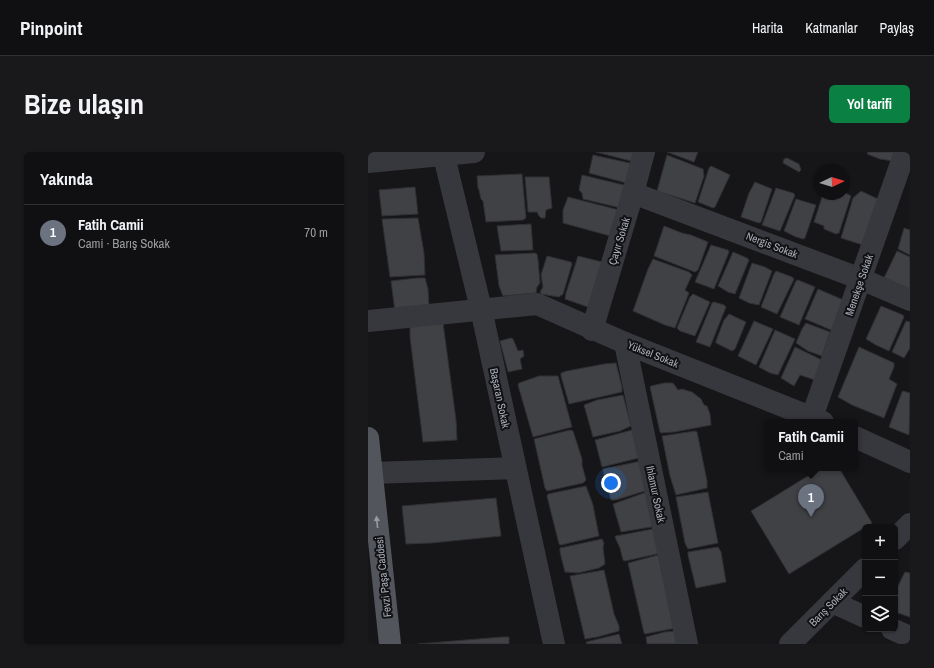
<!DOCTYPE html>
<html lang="tr">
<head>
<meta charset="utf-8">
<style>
	:root { --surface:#101012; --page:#19191b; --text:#f1f3f6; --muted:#9c9d9f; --line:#303032; --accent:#0b8043 }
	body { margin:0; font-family:"Archivo Narrow",sans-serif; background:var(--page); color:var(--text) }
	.controls { position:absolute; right:12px; bottom:12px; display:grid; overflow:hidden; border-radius:6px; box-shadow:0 1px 3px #0004 }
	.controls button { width:36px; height:36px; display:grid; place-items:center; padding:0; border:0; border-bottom:1px solid var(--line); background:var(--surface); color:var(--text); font:20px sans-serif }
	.compass { position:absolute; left:446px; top:12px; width:36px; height:36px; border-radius:50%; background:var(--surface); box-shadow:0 1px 3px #0004; rotate:86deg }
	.you { position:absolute; left:243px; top:331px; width:14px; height:14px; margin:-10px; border:3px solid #fff; border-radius:50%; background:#1a73e8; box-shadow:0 0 0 6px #1a73e833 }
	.badge { display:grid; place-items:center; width:26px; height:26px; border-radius:50%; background:var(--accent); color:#fff; font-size:13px; font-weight:700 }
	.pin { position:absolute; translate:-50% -33px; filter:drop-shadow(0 1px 2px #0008) }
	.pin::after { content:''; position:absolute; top:21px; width:14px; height:12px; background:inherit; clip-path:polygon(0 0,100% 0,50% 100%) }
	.popup { position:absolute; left:396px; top:267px; width:94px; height:52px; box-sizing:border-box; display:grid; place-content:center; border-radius:6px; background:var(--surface); filter:drop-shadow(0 1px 3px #0005); font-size:13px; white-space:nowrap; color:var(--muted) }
	.popup b { font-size:15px; color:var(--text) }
	.popup::after { content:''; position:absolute; left:50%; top:100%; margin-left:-8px; border:8px solid transparent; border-top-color:var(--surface) }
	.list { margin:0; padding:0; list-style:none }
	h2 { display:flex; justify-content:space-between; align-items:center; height:52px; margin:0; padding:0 16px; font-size:17px }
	h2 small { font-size:13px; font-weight:400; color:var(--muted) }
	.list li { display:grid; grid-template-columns:26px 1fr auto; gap:12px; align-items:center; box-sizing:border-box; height:56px; padding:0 16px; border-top:1px solid var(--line) }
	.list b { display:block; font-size:15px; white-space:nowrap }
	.list p { margin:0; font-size:13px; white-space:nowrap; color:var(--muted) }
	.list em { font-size:13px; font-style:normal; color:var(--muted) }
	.icon { flex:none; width:22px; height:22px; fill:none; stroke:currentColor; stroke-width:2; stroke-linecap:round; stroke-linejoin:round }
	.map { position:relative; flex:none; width:542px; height:492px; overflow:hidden; border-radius:6px }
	header { display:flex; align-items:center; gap:24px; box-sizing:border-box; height:56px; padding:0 20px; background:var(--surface); border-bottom:1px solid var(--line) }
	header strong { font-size:19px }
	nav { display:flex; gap:22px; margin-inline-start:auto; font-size:14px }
	.intro { display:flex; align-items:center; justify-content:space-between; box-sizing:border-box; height:96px; padding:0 24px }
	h1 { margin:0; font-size:28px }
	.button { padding:10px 18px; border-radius:6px; background:var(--accent); color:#fff; font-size:14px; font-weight:700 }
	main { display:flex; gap:24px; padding:0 24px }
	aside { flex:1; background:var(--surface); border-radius:6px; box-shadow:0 1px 3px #0004 }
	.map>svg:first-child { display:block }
</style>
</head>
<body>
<header>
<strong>Pinpoint</strong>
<nav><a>Harita</a><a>Katmanlar</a><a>Paylaş</a></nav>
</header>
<div class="intro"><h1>Bize ulaşın</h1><a class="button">Yol tarifi</a></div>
<main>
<aside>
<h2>Yakında<small></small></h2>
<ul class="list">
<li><span class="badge" style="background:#6b7280">1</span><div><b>Fatih Camii</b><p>Cami · Barış Sokak</p></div><em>70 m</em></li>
</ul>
</aside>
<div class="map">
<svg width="542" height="492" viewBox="0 0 542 492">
	<rect width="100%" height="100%" fill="#161618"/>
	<g fill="#404145" stroke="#303034">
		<polygon points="228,0 271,0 267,10"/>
		<polygon points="299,0 330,0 326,10"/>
		<polygon points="500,0 527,0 525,9 512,7 499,2"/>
		<polygon points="225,3 266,12 262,32 221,21"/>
		<polygon points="299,3 335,17 336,24 327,51 289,39"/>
		<polygon points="419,6 431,12 433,18 431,20 415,11 416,7"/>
		<polygon points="343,14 362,23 347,55 345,56 330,50 341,16"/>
		<polygon points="154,22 158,66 155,68 118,70 115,49 113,47 111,38 110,36 109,24"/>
		<polygon points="214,23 260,34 257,57 215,47 214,41 211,38"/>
		<polygon points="157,25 181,25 184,56 178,58 177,66 173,66 171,64 169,60 160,60"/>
		<polygon points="387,30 404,37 393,70 391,71 373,65 381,41"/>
		<polygon points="47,35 50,62 14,64 11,38"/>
		<polygon points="408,36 425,41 427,43 412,79 394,73"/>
		<polygon points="493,39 512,48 498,94 473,86 485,46"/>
		<polygon points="476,40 483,44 471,81 468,82 456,77 456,74 446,70 455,42 476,42"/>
		<polygon points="200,45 255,59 246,85 195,71 195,58"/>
		<polygon points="428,47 448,53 437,86 435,87 428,85 416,79"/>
		<polygon points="50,66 56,101 57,123 22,125 14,67"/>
		<polygon points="163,72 165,98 133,99 129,74"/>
		<polygon points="296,74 314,81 323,83 340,90 330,118 327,120 286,104"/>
		<polygon points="536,76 542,78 542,103 530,97"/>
		<polygon points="343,93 360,98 361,100 346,137 327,130"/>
		<polygon points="529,99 542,105 542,141 515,128"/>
		<polygon points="365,100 379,106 381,108 367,142 360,140 350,134"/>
		<polygon points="167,101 169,102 170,108 172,131 169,135 168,141 135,144 131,134 127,103"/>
		<polygon points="179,104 203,110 204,112 195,142 191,145 173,142 172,140 175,135 173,123"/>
		<polygon points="210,104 234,110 220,155 197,147 198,141"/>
		<polygon points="285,107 321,120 324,123 317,138 321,141 307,176 297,173 265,159 280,117"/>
		<polygon points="384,111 397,115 404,119 391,153 381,151 371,146"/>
		<polygon points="408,119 424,125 426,127 409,162 393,155 406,122"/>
		<polygon points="49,126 57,126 60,137 61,155 27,159 23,129"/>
		<polygon points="430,128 447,135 431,173 412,165 428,129"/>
		<polygon points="450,137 480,150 468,180 437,167"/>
		<polygon points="325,142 342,150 327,184 312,179 309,176 322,145"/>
		<polygon points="346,150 356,153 358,155 342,195 328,190 344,151"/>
		<polygon points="513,154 535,163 536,165 521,199 508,193 498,187"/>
		<polygon points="361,162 378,170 367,197 364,199 348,191 348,189 356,168"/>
		<polygon points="386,169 405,177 388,213 370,204"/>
		<polygon points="538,169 542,170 542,196 536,206 524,200"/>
		<polygon points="75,171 88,268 89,288 55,290 42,185 42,173"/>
		<polygon points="438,171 462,180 454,204 440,199 428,191 434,177"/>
		<polygon points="407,178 427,187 410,223 402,221 391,215"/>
		<polygon points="143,186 145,187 150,199 155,198 156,204 152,207 154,217 140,220 132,189"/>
		<polygon points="427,195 454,208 447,228 432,223 426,234 413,226"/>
		<polygon points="491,195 526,211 526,215 521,227 529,232 516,266 484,253 470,245"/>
		<polygon points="248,211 254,235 254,240 201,252 193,224 193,221 199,219 236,212"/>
		<polygon points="171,224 190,224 204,275 165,285 150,233 151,231"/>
		<polygon points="296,231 305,231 310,238 314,237 324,240 333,247 336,253 339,254 342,262 343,273 306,280 293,281 292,280 282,235 283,234"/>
		<polygon points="535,239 542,241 541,283 521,275 534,240"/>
		<polygon points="255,243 263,274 252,279 225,285 216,253 229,248"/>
		<polygon points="202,278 205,279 214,307 214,313 218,328 215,331 179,339 177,336 166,287"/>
		<polygon points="264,278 271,306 234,315 227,288"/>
		<polygon points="327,279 329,280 339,329 339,336 308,343 302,324 294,284"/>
		<polygon points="273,309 280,338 248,348 243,348 235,319 235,317"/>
		<polygon points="453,316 471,316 504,371 421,422 383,359"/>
		<polygon points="218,334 225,353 231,384 193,393 191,392 179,344 180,342"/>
		<polygon points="340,340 350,391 320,397 317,391 308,345"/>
		<polygon points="276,341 281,341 289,374 253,380 245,352"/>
		<polygon points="128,346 133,384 63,391 38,392 34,354"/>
		<polygon points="290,376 293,401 257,409 255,408 252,396 247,385 248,384"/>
		<polygon points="234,387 236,391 235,395 237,412 231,416 210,421 197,420 192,400 192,396"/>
		<polygon points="350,395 353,400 358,430 328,436 320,403 320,400"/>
		<polygon points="290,403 308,476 277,482 276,481 260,411"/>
		<polygon points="236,418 246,462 251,474 251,479 229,485 217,487 202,424"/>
		<polygon points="537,420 542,421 542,465 527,460 527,436 529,436"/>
		<polygon points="309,479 313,492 279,492 278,485 297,480"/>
		<polygon points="251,482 254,492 219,492 218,490"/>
		<polygon points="134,485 141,485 141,492 50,492"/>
	</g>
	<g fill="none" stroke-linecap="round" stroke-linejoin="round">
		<g stroke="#37383d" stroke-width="22">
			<polyline points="75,0 113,157 186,492"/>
			<polyline points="0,10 106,0"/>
			<polyline points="265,41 493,127 542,148"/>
			<polyline points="0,169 169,152 257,191 455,270"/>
			<polyline points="224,178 265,41 276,0"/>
			<polyline points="257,191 319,492"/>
			<polyline points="444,265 537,0"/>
			<polyline points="487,285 542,310"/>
			<polyline points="4,321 147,316"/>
			<polyline points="527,387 542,372"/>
			<polyline points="464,450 497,465"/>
			<polyline points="524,477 542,485"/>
			<polyline points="422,492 497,417"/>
		</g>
		<polyline stroke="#53555c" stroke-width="22" points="0,286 22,492"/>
	</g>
	<defs><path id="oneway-solid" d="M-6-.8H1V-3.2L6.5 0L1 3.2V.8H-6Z"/></defs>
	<use fill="#979ba6" href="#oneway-solid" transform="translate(9 370) rotate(-96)"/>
	<g text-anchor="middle" stroke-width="4" stroke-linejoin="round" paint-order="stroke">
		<g font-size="11" fill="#a8adb8" stroke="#111113">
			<text transform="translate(251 89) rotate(-73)" y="4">Çayır Sokak</text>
			<text transform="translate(404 93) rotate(21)" y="4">Nergis Sokak</text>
			<text transform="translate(491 133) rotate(-71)" y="4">Menekşe Sokak</text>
			<text transform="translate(285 202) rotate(22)" y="4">Yüksel Sokak</text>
			<text transform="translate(132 246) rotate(78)" y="4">Başaran Sokak</text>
			<text transform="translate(288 342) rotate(78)" y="4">Ihlamur Sokak</text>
			<text transform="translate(15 425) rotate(-96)" y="4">Fevzi Paşa Caddesi</text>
			<text transform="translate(460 455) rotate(-45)" y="4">Barış Sokak</text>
		</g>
	</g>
</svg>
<div class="controls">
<button>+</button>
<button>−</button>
<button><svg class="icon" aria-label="layers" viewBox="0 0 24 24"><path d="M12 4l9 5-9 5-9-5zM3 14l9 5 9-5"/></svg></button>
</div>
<svg class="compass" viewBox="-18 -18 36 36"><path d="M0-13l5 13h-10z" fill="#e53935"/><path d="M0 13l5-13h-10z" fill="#9c9d9f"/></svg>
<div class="you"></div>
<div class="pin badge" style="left:443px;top:365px;background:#6b7280">1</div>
<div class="popup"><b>Fatih Camii</b>Cami</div>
</div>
</main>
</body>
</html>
